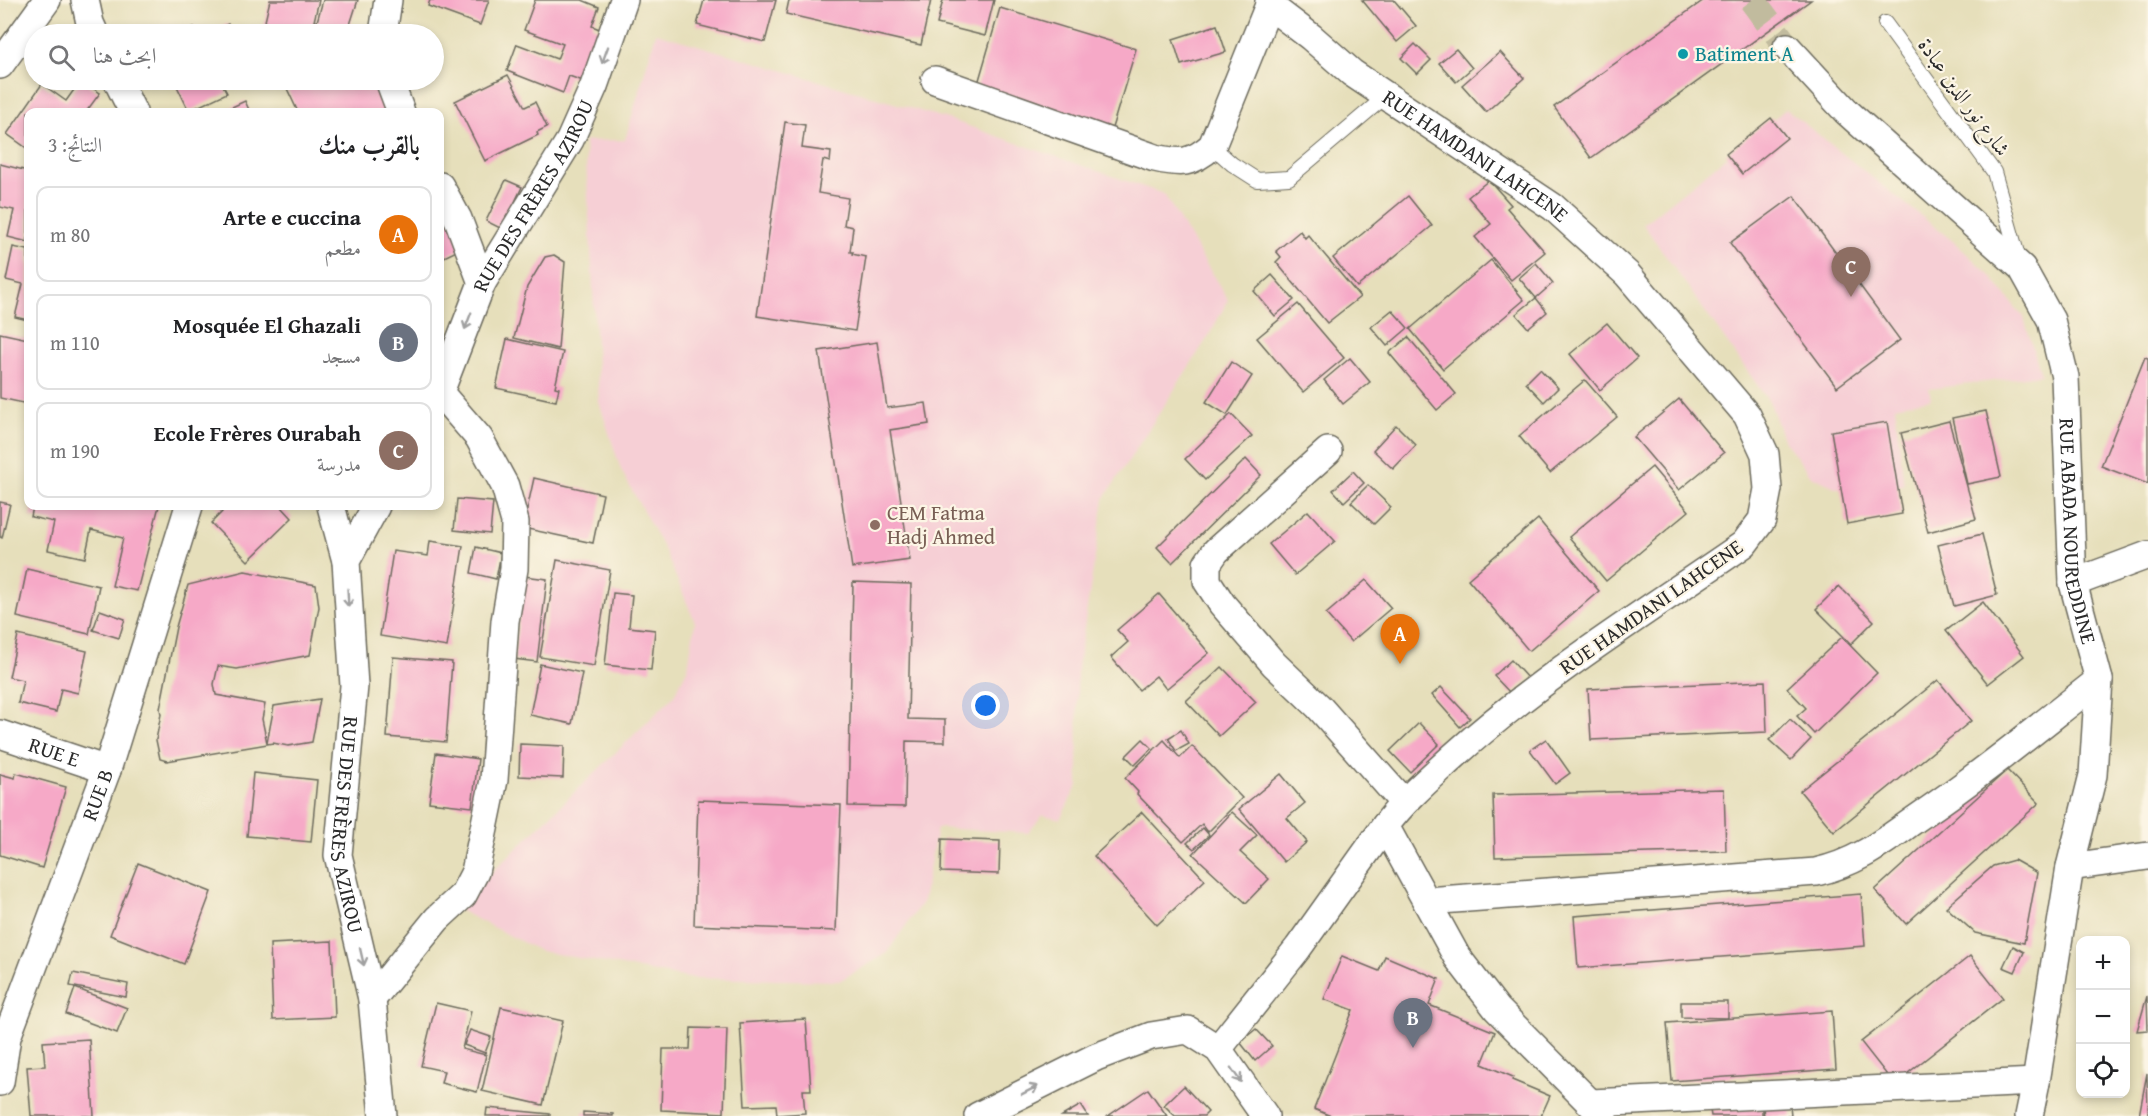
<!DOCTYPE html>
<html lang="ar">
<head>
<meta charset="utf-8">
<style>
	:root { --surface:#fff; --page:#f6f6f6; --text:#202124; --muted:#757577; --line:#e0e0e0; --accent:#1a73e8 }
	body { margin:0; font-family:"Gentium Book Plus",Amiri,serif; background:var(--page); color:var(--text); direction:rtl }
	.controls { position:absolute; right:18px; bottom:18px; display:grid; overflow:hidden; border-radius:12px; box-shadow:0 3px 9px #0003 }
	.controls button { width:54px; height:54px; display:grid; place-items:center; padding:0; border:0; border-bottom:2px solid var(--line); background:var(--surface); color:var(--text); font:30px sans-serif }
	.you { position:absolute; left:986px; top:706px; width:21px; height:21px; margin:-15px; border:4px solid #fff; border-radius:50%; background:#1a73e8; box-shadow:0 0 0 9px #1a73e833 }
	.badge { display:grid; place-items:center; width:39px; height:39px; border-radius:50%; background:var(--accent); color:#fff; font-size:20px; font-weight:700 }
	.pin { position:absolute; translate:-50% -50px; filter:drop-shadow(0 2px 3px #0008) }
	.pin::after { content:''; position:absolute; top:32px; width:21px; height:18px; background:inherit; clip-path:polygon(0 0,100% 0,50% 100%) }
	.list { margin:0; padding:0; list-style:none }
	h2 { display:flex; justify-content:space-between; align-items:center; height:78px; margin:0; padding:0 24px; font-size:26px }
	h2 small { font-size:20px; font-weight:400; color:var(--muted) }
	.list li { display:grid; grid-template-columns:39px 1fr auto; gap:18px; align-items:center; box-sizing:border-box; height:96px; margin:0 12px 12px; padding:0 12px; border:2px solid var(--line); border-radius:12px }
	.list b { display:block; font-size:22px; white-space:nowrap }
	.list p { margin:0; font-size:20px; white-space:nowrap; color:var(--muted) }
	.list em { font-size:20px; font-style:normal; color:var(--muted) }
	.icon { flex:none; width:33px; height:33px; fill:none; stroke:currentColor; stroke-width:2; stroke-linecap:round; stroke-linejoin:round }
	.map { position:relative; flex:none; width:2148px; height:1116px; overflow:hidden; direction:ltr }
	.search { position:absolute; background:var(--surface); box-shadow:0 3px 9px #0003; left:24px; top:24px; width:420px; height:66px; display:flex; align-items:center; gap:15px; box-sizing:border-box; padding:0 21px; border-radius:33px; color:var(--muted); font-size:22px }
	.panel { position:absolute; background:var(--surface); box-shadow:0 3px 9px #0003; left:24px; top:108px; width:420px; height:402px; border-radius:12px; direction:rtl }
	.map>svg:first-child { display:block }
</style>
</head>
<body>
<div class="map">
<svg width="2148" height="1116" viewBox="0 0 2148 1116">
	<rect width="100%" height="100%" fill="#fcf5e5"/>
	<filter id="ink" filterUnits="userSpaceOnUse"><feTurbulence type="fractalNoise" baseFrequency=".0167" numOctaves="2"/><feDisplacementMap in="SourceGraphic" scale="12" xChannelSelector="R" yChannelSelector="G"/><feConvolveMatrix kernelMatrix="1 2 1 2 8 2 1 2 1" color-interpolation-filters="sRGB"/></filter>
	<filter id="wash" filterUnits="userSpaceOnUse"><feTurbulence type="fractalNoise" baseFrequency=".008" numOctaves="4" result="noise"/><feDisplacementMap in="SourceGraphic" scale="24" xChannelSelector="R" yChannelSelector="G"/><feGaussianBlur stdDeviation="1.35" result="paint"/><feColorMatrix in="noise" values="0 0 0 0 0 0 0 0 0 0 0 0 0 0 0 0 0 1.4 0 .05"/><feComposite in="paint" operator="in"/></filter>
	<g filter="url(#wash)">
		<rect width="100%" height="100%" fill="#e6dfbb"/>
		<g fill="#f6cfd5">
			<polygon points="656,33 951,120 1164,194 1228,300 1210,334 1104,499 1077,673 1078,785 1060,819 1043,815 1028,833 937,828 923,901 886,954 839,981 688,978 540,951 455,908 673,697 688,668 695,622 665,551 621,470 599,402 585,141 625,140"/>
			<polygon points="1786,109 1954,242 1990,275 2024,318 2041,375 1929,389 1931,399 1895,406 1904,485 1837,488 1811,476 1783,439 1770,403 1643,224"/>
		</g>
		<g id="blocks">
			<g fill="#f6a9c7">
				<polygon points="270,0 319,0 311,34 262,34"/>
				<polygon points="323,0 358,0 347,34 316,25"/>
				<polygon points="430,0 489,0 480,25 428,6"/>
				<polygon points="535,0 582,0 599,7 592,26 602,30 583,81 569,76 563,93 507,71 517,44 557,59 563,44 524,30"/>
				<polygon points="704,0 776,0 765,42 697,25"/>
				<polygon points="789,0 931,0 921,45 786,14"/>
				<polygon points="943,0 994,0 985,36 937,24"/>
				<polygon points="1362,0 1394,0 1416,26 1397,42"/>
				<polygon points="1704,0 1811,0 1591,158 1554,107"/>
				<polygon points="1000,8 1136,49 1112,128 977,87"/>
				<polygon points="228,24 233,34 205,34"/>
				<polygon points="1217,25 1226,52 1181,65 1173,39"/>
				<polygon points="194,27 198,34 178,34"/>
				<polygon points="1415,44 1431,60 1417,74 1401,58"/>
				<polygon points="1456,49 1472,68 1456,82 1439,63"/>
				<polygon points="1500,52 1524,78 1486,112 1462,85"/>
				<polygon points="508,75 525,107 535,102 547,127 537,132 538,135 485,161 455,101"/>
				<polygon points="81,80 100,93 86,112 28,112 28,149 7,134 42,84 66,101"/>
				<polygon points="174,80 220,80 227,93 189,111"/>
				<polygon points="283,80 373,80 374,81 377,80 398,112 298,112"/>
				<polygon points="245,101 250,112 221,112"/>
				<polygon points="1771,118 1787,138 1742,174 1726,154"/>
				<polygon points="785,122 805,125 802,148 831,152 830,162 823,160 818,193 848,198 844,225 853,227 850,252 853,252 852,254 866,257 855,331 757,316"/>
				<polygon points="0,164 28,171 28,242 8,237 14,210 0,207"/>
				<polygon points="506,180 522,187 502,229 486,221"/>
				<polygon points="1489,180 1511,205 1507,208 1545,252 1511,280 1475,237 1491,224 1468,197"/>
				<polygon points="1408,196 1432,226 1357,287 1333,258"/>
				<polygon points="1794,196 1900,340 1837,387 1730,243"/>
				<polygon points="440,201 465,247 440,259"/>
				<polygon points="1300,231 1305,238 1308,235 1360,297 1327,323 1276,262 1281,257 1276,251"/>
				<polygon points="13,247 28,250 28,320 15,317 23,284 6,280"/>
				<polygon points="554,255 565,262 558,349 514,338 527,287 545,257"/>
				<polygon points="1491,260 1524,300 1443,369 1410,329"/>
				<polygon points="1536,263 1553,283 1536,298 1519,278"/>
				<polygon points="1272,275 1294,300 1275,316 1254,291"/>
				<polygon points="1536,298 1547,312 1528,328 1516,314"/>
				<polygon points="1298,304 1344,358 1303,392 1257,338"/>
				<polygon points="1392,310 1408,328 1387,346 1371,327"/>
				<polygon points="1607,323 1637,358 1600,390 1570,354"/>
				<polygon points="0,333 28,339 28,404 0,398"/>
				<polygon points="1408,337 1456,394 1437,410 1389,353"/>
				<polygon points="507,339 563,352 555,387 559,388 556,401 496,388"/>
				<polygon points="877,342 887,408 926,403 929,424 890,430 910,560 852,568 819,351"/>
				<polygon points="2145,357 2148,358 2148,484 2101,466"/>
				<polygon points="1350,358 1370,382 1343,404 1324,380"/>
				<polygon points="1231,362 1252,376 1227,415 1206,402"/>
				<polygon points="1540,369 1558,388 1544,402 1526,383"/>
				<polygon points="1585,380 1617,417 1550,473 1519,436"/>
				<polygon points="1679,399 1724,453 1679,490 1634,437"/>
				<polygon points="1986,411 2001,477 1967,484 1952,418"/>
				<polygon points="1231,414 1252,436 1205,480 1185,459"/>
				<polygon points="1949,421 1976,519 1928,532 1901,433"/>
				<polygon points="1887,422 1902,514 1847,524 1831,431"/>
				<polygon points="1396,425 1416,445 1393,469 1373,450"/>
				<polygon points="1246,459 1261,475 1172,563 1157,547"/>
				<polygon points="1652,467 1689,511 1606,581 1569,537"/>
				<polygon points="1353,471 1364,483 1344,502 1333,490"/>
				<polygon points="534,478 603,494 593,543 523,528"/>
				<polygon points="1368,485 1391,507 1374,524 1351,502"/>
				<polygon points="457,499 493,502 490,534 454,530"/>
				<polygon points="0,502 10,504 2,538 0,537"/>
				<polygon points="33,506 159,506 137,591 112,586 123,538 91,530 85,558 48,550 54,522 31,517"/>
				<polygon points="215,506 281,506 292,518 248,561 211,523 222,512"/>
				<polygon points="1308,511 1335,541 1295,575 1269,544"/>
				<polygon points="1538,519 1599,591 1529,651 1468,579"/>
				<polygon points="1982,534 1997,595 1954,606 1938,545"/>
				<polygon points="430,541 463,546 447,647 380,636 393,551 428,556"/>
				<polygon points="476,547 501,553 496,579 471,573"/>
				<polygon points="557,560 610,570 594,666 540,657"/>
				<polygon points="27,569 99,586 89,634 17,617"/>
				<polygon points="245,571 316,585 319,607 310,655 237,669 218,666 214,684 216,695 265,704 262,719 267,743 274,706 320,699 312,742 288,746 273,743 167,761 160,759 156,740 161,714 160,709 176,627 188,585"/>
				<polygon points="524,576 547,579 537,662 514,659"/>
				<polygon points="1366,580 1391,608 1351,642 1326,614"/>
				<polygon points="853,582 911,584 908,719 945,720 945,742 906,741 905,807 848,806"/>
				<polygon points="1839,586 1874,621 1851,644 1816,609"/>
				<polygon points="613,593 632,595 629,627 655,630 651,670 605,665"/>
				<polygon points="1159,594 1209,653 1166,689 1156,676 1139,690 1111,657 1128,642 1117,630"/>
				<polygon points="1983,602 2024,656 1988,684 1946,631"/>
				<polygon points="100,610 125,619 119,638 93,630"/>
				<polygon points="18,635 87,651 78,693 61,689 56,712 18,703 23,680 9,677"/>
				<polygon points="1842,637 1877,673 1814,734 1797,716 1806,708 1787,688"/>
				<polygon points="393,657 452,662 446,742 387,737"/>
				<polygon points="1511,660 1528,679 1511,694 1494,676"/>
				<polygon points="540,664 582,673 572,724 530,715"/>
				<polygon points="1222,667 1256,702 1219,736 1186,701"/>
				<polygon points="1938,680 1971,721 1834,832 1800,791"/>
				<polygon points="1765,681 1767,732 1591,740 1588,689"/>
				<polygon points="1441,687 1470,718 1460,727 1432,695"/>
				<polygon points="1790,719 1811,739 1791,760 1769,740"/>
				<polygon points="1419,723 1439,744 1410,772 1390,751"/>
				<polygon points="1181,730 1189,744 1176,751 1168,738"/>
				<polygon points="1143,739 1152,748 1135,765 1126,756"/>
				<polygon points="1546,739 1570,773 1555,784 1530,750"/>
				<polygon points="1164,740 1180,758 1192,746 1242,798 1208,832 1202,824 1183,842 1137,794 1138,792 1125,778"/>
				<polygon points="520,744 564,746 563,778 519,776"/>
				<polygon points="436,753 478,759 472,807 429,802"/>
				<polygon points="2007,770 2039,803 1906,924 1875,890"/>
				<polygon points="16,773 66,787 42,868 0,855 0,774 15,778"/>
				<polygon points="253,773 317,780 311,842 247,836"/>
				<polygon points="1281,774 1305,803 1287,818 1307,842 1284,862 1239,809"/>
				<polygon points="1724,789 1726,851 1495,857 1493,795"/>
				<polygon points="698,800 841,805 836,931 694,925"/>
				<polygon points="1142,812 1205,880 1157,925 1094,856"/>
				<polygon points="1232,812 1257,835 1240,852 1269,879 1246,903 1193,854"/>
				<polygon points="1203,828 1209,835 1194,849 1187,843"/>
				<polygon points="942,839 1000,841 999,874 941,872"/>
				<polygon points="2014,860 2037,873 2024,943 1975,933 1946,907 1993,866"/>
				<polygon points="138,863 211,892 184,964 110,935"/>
				<polygon points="1861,894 1865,946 1578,968 1574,916"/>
				<polygon points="332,941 335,1017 273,1020 270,944"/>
				<polygon points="2013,946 2024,952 2015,972 2003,967"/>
				<polygon points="1342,956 1379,971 1385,956 1439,979 1429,1005 1495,1032 1482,1064 1513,1077 1512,1080 1550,1096 1541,1116 1331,1116 1314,1109 1353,1010 1324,999"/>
				<polygon points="1970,956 2003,998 1894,1084 1861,1042"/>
				<polygon points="73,973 128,984 126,997 70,986"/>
				<polygon points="75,988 127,1008 117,1033 66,1014"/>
				<polygon points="2147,996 2148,1030 2137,1031"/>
				<polygon points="1681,1002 1728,1002 1728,1018 1681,1017"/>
				<polygon points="436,1003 471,1011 462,1049 486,1055 477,1092 441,1083 444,1071 421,1066"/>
				<polygon points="501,1007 563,1021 543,1105 482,1091"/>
				<polygon points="1832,1011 1836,1069 1672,1081 1667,1023"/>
				<polygon points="806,1019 811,1090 803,1090 805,1113 777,1115 776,1105 745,1106 740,1023"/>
				<polygon points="691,1028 727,1029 724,1113 661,1110 663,1049 690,1049"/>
				<polygon points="1256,1029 1272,1046 1255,1061 1240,1042"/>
				<polygon points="470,1030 491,1037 485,1053 464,1045"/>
				<polygon points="89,1039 94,1116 31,1116 27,1067 45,1066 43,1042"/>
				<polygon points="2147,1073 2148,1116 2139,1116"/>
				<polygon points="1184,1086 1208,1112 1204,1116 1175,1116 1164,1105"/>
				<polygon points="1148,1089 1167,1116 1108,1116"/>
				<polygon points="1790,1104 1791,1116 1764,1116 1763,1107"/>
				<polygon points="1081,1105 1088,1116 1062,1116"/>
				<polygon points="487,1108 550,1114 550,1116 486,1116"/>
				<polygon points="1762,1108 1762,1116 1711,1116 1710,1110"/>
				<polygon points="583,1112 613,1114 613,1116 583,1116"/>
			</g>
		</g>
	</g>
	<g filter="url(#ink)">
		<use href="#blocks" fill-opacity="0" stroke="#6c6a5d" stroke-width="1.5"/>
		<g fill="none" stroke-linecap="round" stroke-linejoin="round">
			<polyline stroke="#c1bb9e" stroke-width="27" stroke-dasharray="27 14" stroke-linecap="butt" points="1752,0 1787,47"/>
			<g stroke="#6c6a5d" stroke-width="16">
				<g id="lane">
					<polyline points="1885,23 1994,172 2019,260"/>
					<polyline points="1212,146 1232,164 1257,180 1289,178 1386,96"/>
				</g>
			</g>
			<g stroke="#6c6a5d" stroke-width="30">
				<g id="street">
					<polyline points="85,0 90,23 95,34"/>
					<path id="s1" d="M 1269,0 L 1269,5 L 1311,37 L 1352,73 L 1553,207 L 1627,274 L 1747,415 L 1765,454 L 1768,489 L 1762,520 L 1744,544 C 1646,612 1544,675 1455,755 C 1430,778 1405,799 1385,826 L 1457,957 L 1497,1009 L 1603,1116"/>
					<polyline points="383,34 388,0"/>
					<path id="s2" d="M 1787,47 L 1847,112 L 2022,268 L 2051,320 L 2065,377 L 2073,583 L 2099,680 L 2093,775 L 2070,867 L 2036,1082 L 2029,1116"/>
					<polyline points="0,65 47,0"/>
					<polyline points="117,80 133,112"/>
					<polyline points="389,80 401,112"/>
					<path d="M 935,80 L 1155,158 C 1181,164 1191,164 1212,146 L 1269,5"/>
					<polyline points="440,186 458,219 482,283"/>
					<path id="s3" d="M 440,392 L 482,283 L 570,140 L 594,86 L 624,0"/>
					<polyline points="1328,451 1216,551 1207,564 1207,581 1222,604 1274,664 1319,707 1403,802"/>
					<polyline points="331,506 346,561"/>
					<path id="s4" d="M 376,506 L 346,561 L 354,686 L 338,855 L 372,999 L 383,1116"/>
					<polyline points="2073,583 2148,555"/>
					<path id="s5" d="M 0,734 L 107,770"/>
					<polyline points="2070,867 2148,856"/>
					<path d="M 1427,901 L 1816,872 C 1860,862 1884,841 1920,816 C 1982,774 2040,726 2099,680"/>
					<polyline points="372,999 437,919 463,895 475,872 494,780 505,621 514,569 515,522 505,486 479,438 440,393"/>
					<polyline points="1218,1049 1298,948 1385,826"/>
					<path id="s6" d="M 0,1082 L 7,1037 L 107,770 L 189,506"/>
					<polyline points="1591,1103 2036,1082"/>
					<polyline points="978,1116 1096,1057 1151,1036 1188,1030 1218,1049 1265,1116"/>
				</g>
			</g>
			<use href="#lane" stroke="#fff" stroke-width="14"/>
			<use href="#street" stroke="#fff" stroke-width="27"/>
		</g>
		<defs><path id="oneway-shaft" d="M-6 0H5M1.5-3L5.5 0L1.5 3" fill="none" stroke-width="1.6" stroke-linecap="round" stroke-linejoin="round" transform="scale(1.5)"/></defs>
		<g stroke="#a0a0a0">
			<use href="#oneway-shaft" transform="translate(605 55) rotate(110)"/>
			<use href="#oneway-shaft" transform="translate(468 321) rotate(111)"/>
			<use href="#oneway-shaft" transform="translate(348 598) rotate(87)"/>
			<use href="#oneway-shaft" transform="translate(362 957) rotate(77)"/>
			<use href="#oneway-shaft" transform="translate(1236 1075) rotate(55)"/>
			<use href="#oneway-shaft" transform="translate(1030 1090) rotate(-27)"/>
		</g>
	</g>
	<circle fill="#0f9aa8" stroke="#fcf5e5" stroke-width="2" cx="1683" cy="54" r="6"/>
	<circle fill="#8d6e63" stroke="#fcf5e5" stroke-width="2" cx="875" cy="525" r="6"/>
	<g text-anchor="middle" stroke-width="4.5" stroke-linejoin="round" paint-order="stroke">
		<g font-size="21" fill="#0d838f" stroke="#fcf5e5" text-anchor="start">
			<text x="1695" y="61">Batiment A</text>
		</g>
		<g font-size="21" fill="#2b2b2b" stroke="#fcf5e5">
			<text transform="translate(1964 97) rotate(54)" y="7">شارع نور الدين عبادة</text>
			<text dy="7" stroke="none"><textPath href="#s1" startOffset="261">RUE HAMDANI LAHCENE</textPath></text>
			<text dy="7" stroke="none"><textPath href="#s3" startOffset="218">RUE DES FRÈRES AZIROU</textPath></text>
			<text dy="7" stroke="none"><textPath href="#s2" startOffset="596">RUE ABADA NOUREDDINE</textPath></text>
			<text transform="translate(1651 607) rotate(-35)" y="7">RUE HAMDANI LAHCENE</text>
			<text dy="7" stroke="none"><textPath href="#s5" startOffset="57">RUE E</textPath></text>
			<text dy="7" stroke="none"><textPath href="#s6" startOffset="304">RUE B</textPath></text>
			<text dy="7" stroke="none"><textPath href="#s4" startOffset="328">RUE DES FRÈRES AZIROU</textPath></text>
		</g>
		<g font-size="21" fill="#785e54" stroke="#fcf5e5" text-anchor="start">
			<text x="887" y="520">CEM Fatma<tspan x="887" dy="24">Hadj Ahmed</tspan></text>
		</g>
	</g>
</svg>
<div class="controls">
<button>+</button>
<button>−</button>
<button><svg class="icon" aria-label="locate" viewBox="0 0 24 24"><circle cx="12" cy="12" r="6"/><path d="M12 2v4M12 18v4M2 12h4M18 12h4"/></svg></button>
</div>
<div class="you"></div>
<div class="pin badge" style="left:1400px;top:664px;background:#e8710a">A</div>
<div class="pin badge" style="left:1413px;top:1048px;background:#6b7280">B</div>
<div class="pin badge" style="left:1851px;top:297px;background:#8d6e63">C</div>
<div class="search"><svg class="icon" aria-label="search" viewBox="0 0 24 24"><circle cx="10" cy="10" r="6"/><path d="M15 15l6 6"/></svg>ابحث هنا</div>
<section class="panel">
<h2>بالقرب منك<small>النتائج: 3</small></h2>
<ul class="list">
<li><span class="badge" style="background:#e8710a">A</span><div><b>Arte e cuccina</b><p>مطعم</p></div><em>80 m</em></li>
<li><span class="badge" style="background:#6b7280">B</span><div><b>Mosquée El Ghazali</b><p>مسجد</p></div><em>110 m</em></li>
<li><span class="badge" style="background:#8d6e63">C</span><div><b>Ecole Frères Ourabah</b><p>مدرسة</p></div><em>190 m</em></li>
</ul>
</section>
</div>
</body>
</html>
